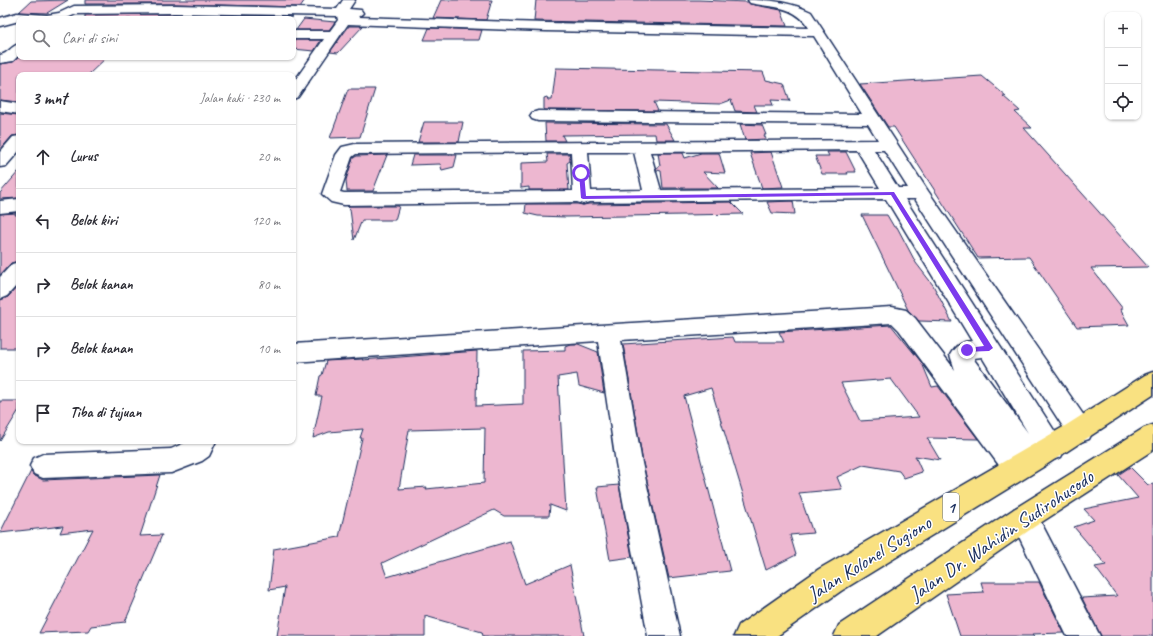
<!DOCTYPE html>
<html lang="id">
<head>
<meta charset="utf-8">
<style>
	:root { --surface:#fff; --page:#f2f2f3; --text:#2b2b33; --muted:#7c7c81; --line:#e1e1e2 }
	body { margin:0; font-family:Caveat,sans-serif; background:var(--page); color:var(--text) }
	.controls { position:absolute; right:12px; top:12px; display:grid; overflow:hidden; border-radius:8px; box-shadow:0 1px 3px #0004 }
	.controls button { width:36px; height:36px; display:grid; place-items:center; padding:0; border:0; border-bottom:1px solid var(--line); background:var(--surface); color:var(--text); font:20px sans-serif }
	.stop { position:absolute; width:12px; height:12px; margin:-9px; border:3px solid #7c3aed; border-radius:50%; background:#fff }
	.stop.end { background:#7c3aed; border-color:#fff; box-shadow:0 1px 4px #0008 }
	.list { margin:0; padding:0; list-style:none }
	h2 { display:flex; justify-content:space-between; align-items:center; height:52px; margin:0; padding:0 16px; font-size:17px }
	h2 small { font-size:13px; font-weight:400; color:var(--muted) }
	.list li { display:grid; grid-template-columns:26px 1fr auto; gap:12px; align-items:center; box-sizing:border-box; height:64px; padding:0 16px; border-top:1px solid var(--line) }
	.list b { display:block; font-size:15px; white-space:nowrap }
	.list em { font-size:13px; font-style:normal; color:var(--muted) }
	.icon { flex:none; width:22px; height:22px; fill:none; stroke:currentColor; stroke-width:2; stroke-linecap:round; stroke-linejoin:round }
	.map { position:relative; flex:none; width:1153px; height:636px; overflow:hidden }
	.search { position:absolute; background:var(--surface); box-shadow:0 1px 3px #0004; left:16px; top:16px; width:280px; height:44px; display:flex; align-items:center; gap:10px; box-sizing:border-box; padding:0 14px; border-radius:8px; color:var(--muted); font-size:15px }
	.panel { position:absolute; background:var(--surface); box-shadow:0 1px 3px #0004; left:16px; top:72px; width:280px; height:372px; border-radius:8px }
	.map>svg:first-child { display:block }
</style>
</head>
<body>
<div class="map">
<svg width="1153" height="636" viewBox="0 0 1153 636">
	<rect width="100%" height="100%" fill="#fff"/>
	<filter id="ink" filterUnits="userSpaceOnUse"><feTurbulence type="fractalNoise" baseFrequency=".025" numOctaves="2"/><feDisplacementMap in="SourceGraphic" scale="8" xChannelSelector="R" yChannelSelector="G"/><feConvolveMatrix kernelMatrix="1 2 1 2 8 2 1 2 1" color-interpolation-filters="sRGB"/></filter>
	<g filter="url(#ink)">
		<g fill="#edb7d0" stroke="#1b2f5e" fill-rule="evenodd">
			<polygon points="68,0 47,13 19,12 31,1"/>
			<polygon points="85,0 305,0 300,7 175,4 85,4"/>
			<polygon points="441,0 492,0 486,20 433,18"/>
			<polygon points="536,0 699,0 748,2 750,4 781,10 787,26 534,21"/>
			<polygon points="175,14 292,17 216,17 214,19 85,19 85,15"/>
			<polygon points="304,19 335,22 329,30 296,30"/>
			<polygon points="349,26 363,26 338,53 330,52"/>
			<polygon points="429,28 482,30 479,40 424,40"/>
			<polygon points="293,40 321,40 314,51 293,49"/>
			<polygon points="19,57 107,57 88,75 19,75 19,102 0,100 0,64 13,62"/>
			<polygon points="556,68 763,72 766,80 784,84 790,101 771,100 773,105 754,105 757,112 735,111 731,100 720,104 654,102 658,111 544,110 544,98 547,97 548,100 552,100"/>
			<polygon points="982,76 1006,96 1003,96 1020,111 1015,112 1032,128 1024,128 1148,267 1091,268 1123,309 1120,309 1129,325 1077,327 1029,257 978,258 894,127 888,127 860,84"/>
			<polygon points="348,89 375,89 360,137 330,138"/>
			<polygon points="0,113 19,115 19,135 12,136 0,150"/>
			<polygon points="424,122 463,122 459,142 418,142"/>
			<polygon points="545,123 666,124 675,140 656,140 655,134 562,135 565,141 546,141"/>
			<polygon points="740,124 762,125 766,135 764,135 766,139 745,140"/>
			<polygon points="771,152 783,187 762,188 750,153"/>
			<polygon points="827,152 846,152 856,172 847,172 848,174 822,174 815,156 829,156"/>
			<polygon points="658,153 683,153 685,158 701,153 719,153 725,173 703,172 718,188 663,188 661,171 657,170 656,168 660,166"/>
			<polygon points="547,154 570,154 570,161 567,163 569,190 529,190 529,187 521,188 521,163 548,162"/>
			<polygon points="387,155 373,191 347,191 346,180 353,158 357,156"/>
			<polygon points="413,155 457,155 454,167 442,170 440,164 410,165"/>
			<polygon points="19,171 19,198 0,199 0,193"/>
			<polygon points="793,201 795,214 772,213 767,202"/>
			<polygon points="731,202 743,214 566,217 538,216 525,213 526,204 577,204 583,205 589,204"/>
			<polygon points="347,206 399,206 395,220 362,220 354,240 350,209"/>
			<polygon points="16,213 15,215 19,215 19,261 11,263 0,275 0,214"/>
			<polygon points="862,215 887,215 894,227 897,227 916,263 933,285 952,322 919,321 908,310"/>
			<polygon points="19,285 19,348 0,348 0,300 8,297"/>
			<path d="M 891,325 L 922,363 L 932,387 L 938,386 L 978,439 L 927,438 L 940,460 L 915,456 L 922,472 L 904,478 L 899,471 L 863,465 L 837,477 L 842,489 L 799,493 L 813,533 L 790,535 L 796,555 L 766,570 L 711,388 L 684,396 L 730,571 L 669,578 L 643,463 L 623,344 L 733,337 L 735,342 L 784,342 L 779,332 ZM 891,379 L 919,417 L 860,421 L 841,383 Z"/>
			<path d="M 570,344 L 578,344 L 598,352 L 604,393 L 579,386 L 577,374 L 558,377 L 566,511 L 550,505 L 549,516 L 504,516 L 494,510 L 382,563 L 387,577 L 510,541 L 525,584 L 570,565 L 584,636 L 483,636 L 482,632 L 425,616 L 425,636 L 277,636 L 285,587 L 269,590 L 274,549 L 339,537 L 362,438 L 360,438 L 363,429 L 329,432 L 313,438 L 322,396 L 316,396 L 320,376 L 322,375 L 326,361 L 363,359 L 362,360 L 477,351 L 476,406 L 523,404 L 523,351 L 565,350 L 565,346 ZM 485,428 L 484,483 L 426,489 L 427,487 L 399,489 L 409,430 Z"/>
			<polygon points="0,401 19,401 19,410 0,441"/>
			<polygon points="1130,467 1148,485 1153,484 1153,636 1101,636 1082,598 1117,596 1095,567 1106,565 1074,527 1094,520 1084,509 1138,498 1118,475"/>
			<polygon points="31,471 33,475 43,480 160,475 140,536 162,535 125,622 91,626 88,631 39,633 93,529 60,533 63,526 0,533"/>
			<polygon points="619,485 632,557 610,560 597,487"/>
			<polygon points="981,582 1039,582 1064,633 1032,634 1034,636 960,636 946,594 984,592"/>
		</g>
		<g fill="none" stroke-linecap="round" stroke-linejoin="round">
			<g stroke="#1b2f5e" stroke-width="3">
				<g id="minor">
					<path d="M 343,0 L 355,0 L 349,9 L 361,10 L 363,13 L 358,17 L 546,23 L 809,28 C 795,5 773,8 750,3 L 748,0 C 772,0 790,2 811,12 L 928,191 L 1089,423 L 1093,431 L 1089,439 L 1080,442 L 1071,439 L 915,199 L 905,199 L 1061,441 L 1065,449 L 1061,457 L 1052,460 L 1045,458 L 1041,467 L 1032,471 L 1029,469 L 1025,476 L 1016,480 L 1007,476 L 899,330 L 892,323 L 621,340 L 642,463 L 680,636 L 648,636 L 616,463 L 598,341 L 293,362 L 293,344 L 892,307 L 906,310 L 915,318 L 955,370 L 950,355 C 956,345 961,342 972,341 L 886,199 L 589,202 L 583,204 L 577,202 L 344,205 L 331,202 L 322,194 L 336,155 L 342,147 L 355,144 L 878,140 L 868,124 L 538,121 L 532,119 L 530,116 L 532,113 L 538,111 L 862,114 L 814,36 L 546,31 L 348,24 L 298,97 L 293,99 L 293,83 L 324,39 L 293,39 L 293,31 L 330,31 L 338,20 L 337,16 L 175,13 L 76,14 L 65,19 L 19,19 L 19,21 L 0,26 L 0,18 L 17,13 L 47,15 L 59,13 L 74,6 L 175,5 L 337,9 ZM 857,150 L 880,188 L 661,190 L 650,152 ZM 874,150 L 884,150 L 908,188 L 898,188 ZM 571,152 L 573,191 L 344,193 L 340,192 L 352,157 L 356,154 ZM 588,152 L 634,152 L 643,190 L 591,191 ZM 982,357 L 1028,433 L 975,361 L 974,358 Z"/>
					<path d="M 19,44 L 19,55 L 13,61 L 0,63 L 0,55 C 8,54 11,46 19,44 Z"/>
					<polygon points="0,101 19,104 19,114 0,111"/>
					<polygon points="19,136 19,151 6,166 0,167 0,152 13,137"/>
					<polygon points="19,199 19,211 0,213 0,201"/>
					<polygon points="19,262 19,283 7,296 0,299 0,277 12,264"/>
					<polygon points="189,441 216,441 209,456 202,461 171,473 43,478 34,474 30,466 34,458 43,454 171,449"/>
					<polygon points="1024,505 1034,509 1100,636 1067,636 1010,518 1014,509"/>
				</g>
			</g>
			<g stroke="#1b2f5e" stroke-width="3">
				<g id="highway">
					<polygon points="1153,372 1153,395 1043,467 841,591 777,636 734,636 739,625 819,569 1065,426 1145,375"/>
					<polygon points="1153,425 1153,450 1034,527 877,636 834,636 839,625 1014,509 1144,428"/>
				</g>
			</g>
			<use href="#minor" fill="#fff" fill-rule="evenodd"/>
			<use href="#highway" fill="#f9e181" fill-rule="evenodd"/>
		</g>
	</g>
	<polygon fill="#7c3aed" points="581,171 584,173 586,196 894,192 993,348 989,351 964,352 964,348 967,348 984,346 891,195 583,199 581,198 579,173"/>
	<g text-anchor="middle" stroke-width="3" stroke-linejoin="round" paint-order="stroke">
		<rect fill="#fff" stroke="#5f6d8e" stroke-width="1" x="943" y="493" width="16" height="28" rx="3"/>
		<g font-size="16" font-weight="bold" fill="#1b2f5e">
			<text x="951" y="513">1</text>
		</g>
		<g font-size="20" fill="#1b2f5e" stroke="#fff">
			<text transform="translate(1001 535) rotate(-34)" y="7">Jalan Dr. Wahidin Sudirohusodo</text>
			<text transform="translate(869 558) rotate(-32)" y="7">Jalan Kolonel Sugiono</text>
		</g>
	</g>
</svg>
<div class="controls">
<button>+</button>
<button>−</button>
<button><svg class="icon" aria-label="locate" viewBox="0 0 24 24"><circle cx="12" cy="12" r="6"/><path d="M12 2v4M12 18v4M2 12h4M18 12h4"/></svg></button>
</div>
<div class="stop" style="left:581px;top:173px"></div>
<div class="stop end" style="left:967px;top:350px"></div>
<div class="search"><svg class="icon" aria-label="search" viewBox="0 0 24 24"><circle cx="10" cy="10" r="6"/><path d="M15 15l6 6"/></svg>Cari di sini</div>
<section class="panel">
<h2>3 mnt<small>Jalan kaki · 230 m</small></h2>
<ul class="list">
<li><svg class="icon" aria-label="ahead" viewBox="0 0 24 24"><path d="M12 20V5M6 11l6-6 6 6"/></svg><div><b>Lurus</b></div><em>20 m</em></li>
<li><svg class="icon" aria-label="left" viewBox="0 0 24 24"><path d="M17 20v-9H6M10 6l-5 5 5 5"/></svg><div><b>Belok kiri</b></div><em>120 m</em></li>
<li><svg class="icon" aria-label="right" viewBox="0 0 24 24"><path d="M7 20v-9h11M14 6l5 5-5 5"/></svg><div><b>Belok kanan</b></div><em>80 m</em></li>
<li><svg class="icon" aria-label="right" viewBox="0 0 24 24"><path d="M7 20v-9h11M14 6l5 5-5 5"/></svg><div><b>Belok kanan</b></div><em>10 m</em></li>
<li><svg class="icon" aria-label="arrive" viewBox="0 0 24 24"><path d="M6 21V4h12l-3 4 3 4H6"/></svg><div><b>Tiba di tujuan</b></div></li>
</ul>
</section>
</div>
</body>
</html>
